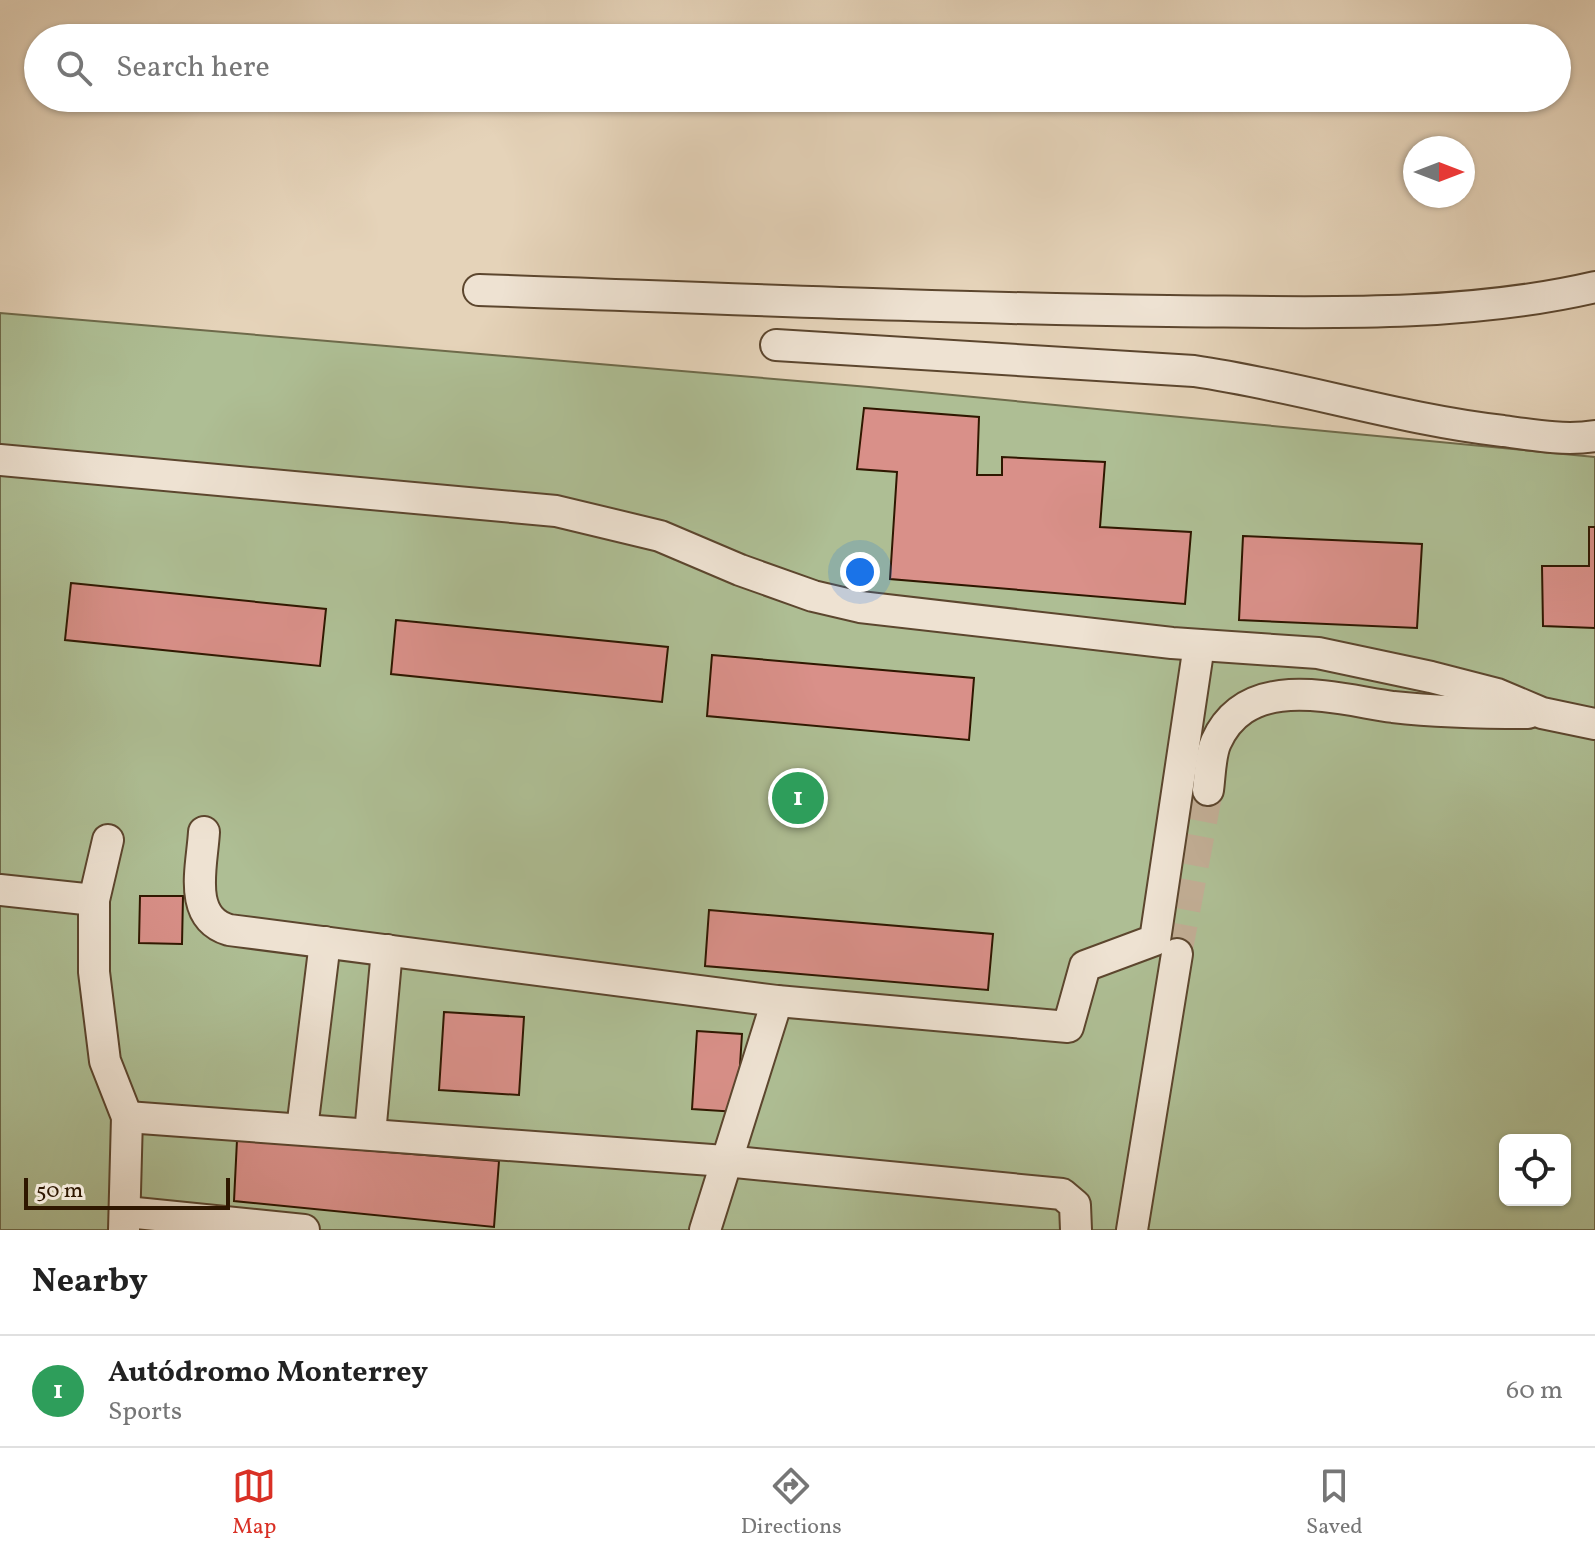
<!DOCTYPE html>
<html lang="en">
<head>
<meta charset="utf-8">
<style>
	:root { --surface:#fff; --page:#f2f2f2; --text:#222; --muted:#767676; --line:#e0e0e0; --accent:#d93025 }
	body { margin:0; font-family:Vollkorn,serif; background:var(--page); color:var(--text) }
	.controls { position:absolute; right:24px; bottom:24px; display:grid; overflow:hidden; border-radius:12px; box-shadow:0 2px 6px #0004 }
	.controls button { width:72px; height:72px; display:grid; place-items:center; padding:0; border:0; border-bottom:2px solid var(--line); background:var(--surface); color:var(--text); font:40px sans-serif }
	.compass { position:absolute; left:1403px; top:136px; width:72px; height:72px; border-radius:50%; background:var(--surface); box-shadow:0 2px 6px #0004; rotate:90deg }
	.scale { position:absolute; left:24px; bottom:20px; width:206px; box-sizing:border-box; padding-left:8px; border:4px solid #2f1700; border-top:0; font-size:22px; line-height:28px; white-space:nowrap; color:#2f1700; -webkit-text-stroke:6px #eee2d2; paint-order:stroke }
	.you { position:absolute; left:860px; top:572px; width:28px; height:28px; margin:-20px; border:6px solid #fff; border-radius:50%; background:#1a73e8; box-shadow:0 0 0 12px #1a73e833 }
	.badge { display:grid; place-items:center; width:52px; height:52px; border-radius:50%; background:var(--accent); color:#fff; font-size:26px; font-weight:700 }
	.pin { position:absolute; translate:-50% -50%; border:4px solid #fff; box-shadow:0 2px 8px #0006 }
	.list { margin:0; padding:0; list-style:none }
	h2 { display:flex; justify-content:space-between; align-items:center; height:104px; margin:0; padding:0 32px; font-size:34px }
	h2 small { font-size:26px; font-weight:400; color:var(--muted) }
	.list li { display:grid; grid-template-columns:52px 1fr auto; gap:24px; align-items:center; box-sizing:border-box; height:112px; padding:0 32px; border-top:2px solid var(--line) }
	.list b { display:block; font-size:30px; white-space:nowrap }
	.list p { margin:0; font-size:26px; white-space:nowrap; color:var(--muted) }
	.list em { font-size:26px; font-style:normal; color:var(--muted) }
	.icon { flex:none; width:44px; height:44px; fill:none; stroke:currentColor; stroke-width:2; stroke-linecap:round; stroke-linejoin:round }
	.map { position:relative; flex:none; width:1595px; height:1230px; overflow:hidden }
	.search { position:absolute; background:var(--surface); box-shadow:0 2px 6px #0004; left:24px; right:24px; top:24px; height:88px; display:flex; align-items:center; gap:20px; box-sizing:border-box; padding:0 28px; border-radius:44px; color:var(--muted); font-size:30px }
	.sheet { height:216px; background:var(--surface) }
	nav { display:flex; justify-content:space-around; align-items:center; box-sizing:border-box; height:112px; border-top:2px solid var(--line); background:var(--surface); font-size:22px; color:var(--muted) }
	nav a { display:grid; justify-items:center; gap:4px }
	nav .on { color:var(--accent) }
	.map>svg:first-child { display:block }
</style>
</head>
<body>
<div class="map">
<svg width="1595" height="1230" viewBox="0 0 1595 1230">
	<rect width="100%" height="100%" fill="#e5d3b9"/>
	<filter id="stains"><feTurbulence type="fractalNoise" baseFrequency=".0025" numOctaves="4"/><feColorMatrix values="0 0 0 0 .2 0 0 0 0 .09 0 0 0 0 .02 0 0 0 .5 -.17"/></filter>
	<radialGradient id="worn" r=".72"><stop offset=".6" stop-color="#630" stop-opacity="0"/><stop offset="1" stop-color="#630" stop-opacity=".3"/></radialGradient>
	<path fill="#aebe94" stroke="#6e6a4a" stroke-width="2" fill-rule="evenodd" d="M 0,313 L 869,387 L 1595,457 L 1595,1230 L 0,1230 ZM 1505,1140 L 1565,1140 L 1565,1200 L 1505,1200 Z"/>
	<g fill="#d99089" stroke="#2f1700" stroke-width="2">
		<polygon points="864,408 979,417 977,475 1002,475 1002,457 1105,462 1100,527 1191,532 1185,604 890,579 897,472 857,469"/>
		<polygon points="1589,527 1595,527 1595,628 1543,626 1542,566 1589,566"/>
		<polygon points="1243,536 1422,544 1417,628 1239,620"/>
		<polygon points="71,583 326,609 320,666 65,640"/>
		<polygon points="396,620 668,647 662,702 391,674"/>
		<polygon points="712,655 974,678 969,740 707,716"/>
		<polygon points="140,896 183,896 182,944 139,943"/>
		<polygon points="709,910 993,934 988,990 705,966"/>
		<polygon points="444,1012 524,1017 519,1095 439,1090"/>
		<polygon points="697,1031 742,1034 737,1112 692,1109"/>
		<polygon points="237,1140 499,1161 494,1227 234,1201"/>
	</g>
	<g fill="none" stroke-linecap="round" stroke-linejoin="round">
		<polyline stroke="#c1ad94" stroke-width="30" stroke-dasharray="30 15" stroke-linecap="butt" points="1177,954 1208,790"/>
		<g stroke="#5c462e" stroke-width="34">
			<g id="minor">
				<path d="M 479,290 C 709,298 938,308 1168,311 C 1308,312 1457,319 1595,287"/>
				<path d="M 776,345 L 1194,371 C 1298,386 1398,419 1503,431 C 1532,435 1565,441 1595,436"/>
				<polyline points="0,460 556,511 660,536 740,570 813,596 860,607 1172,643 1318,653 1431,677 1497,694 1542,713 1595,724"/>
				<path d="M 1208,790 C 1210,776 1210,755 1216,742 C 1248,671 1335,699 1393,707 C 1438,712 1482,713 1528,713"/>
				<path d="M 204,832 C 202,867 187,917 229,930 L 777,1001 L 1068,1027 L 1085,966 L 1155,940 L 1199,645"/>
				<polyline points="108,840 94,900 94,972 105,1061 127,1117 124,1230"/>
				<polyline points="0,890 94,900"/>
				<polyline points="127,1117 725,1161 1062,1194 1075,1205 1076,1230"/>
				<polyline points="302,1129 325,942"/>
				<polyline points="370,1134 387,950"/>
				<polyline points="126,1212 304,1230"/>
				<polyline points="705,1230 777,1001"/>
				<polyline points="1132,1230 1177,954"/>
			</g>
		</g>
		<use href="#minor" stroke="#eee2d2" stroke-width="30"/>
	</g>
	<rect width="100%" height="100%" filter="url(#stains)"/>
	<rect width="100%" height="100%" fill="url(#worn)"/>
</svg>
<div class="controls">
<button><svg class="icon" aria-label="locate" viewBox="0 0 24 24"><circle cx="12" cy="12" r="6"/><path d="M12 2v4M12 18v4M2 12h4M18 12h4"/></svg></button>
</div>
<svg class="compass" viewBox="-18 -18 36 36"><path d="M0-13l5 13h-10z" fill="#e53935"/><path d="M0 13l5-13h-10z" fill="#767676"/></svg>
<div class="scale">50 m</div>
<div class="you"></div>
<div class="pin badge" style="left:798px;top:798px;background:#2e9e5b">1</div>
<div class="search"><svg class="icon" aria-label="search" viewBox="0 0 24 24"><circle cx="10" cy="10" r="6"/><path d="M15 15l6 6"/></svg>Search here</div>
</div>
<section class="sheet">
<h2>Nearby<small></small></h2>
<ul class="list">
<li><span class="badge" style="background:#2e9e5b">1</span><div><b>Autódromo Monterrey</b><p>Sports</p></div><em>60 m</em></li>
</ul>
</section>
<nav>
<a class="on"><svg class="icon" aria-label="map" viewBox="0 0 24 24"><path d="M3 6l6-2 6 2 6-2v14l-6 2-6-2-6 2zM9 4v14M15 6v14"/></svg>Map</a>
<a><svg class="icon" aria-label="directions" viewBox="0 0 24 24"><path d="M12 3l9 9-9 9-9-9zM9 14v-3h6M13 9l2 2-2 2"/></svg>Directions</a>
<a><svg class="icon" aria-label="saved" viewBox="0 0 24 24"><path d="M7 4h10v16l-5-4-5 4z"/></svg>Saved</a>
</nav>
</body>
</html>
